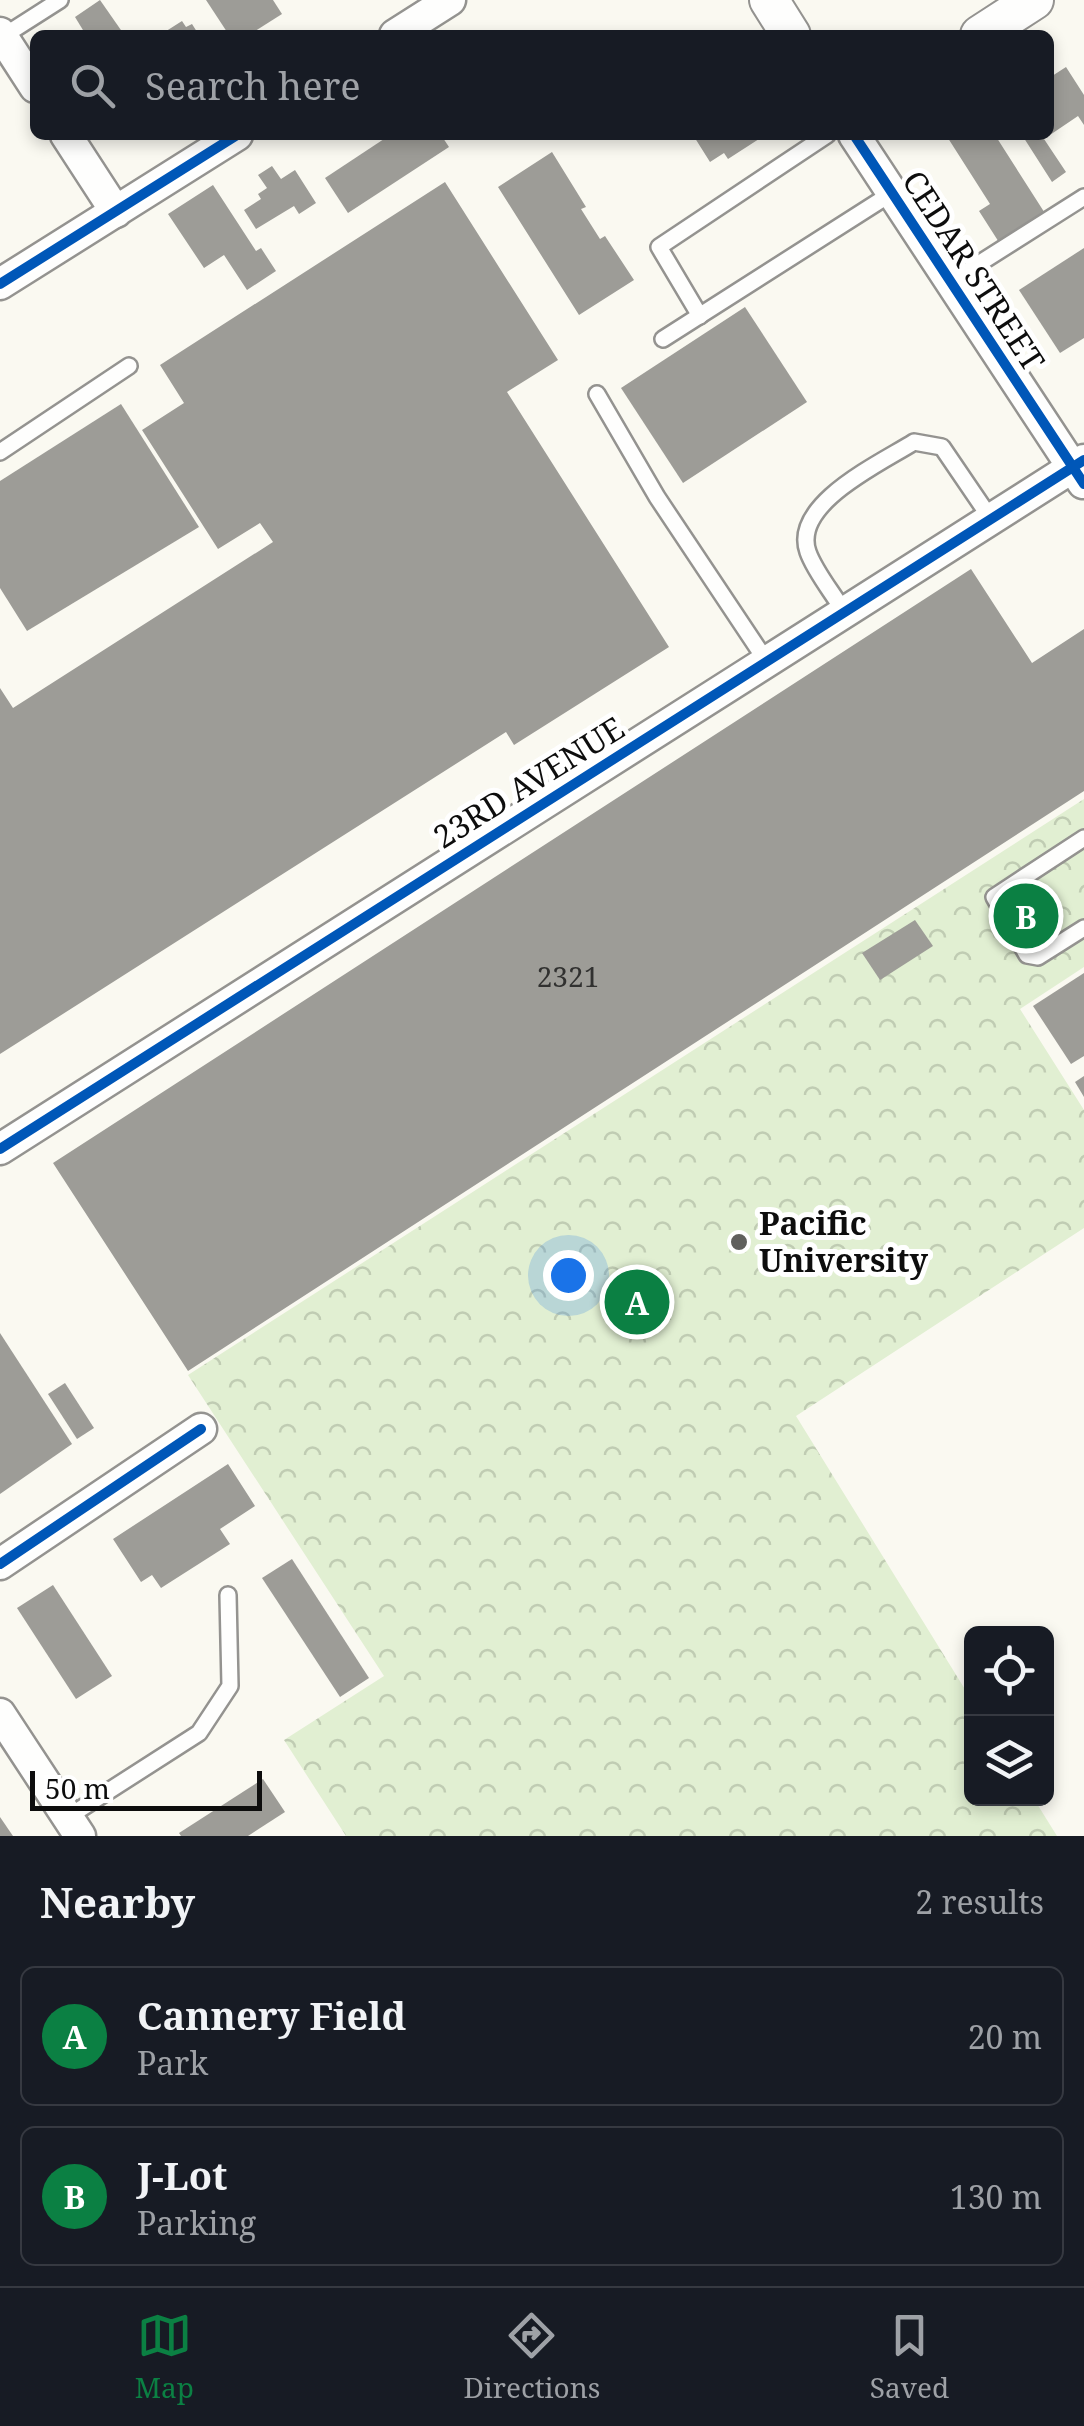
<!DOCTYPE html>
<html lang="en">
<head>
<meta charset="utf-8">
<style>
	:root { --surface:#171b24; --page:#242831; --text:#f1f3f6; --muted:#9ea1a6; --line:#363941; --accent:#0b8043 }
	body { margin:0; font-family:"Noto Serif",serif; background:var(--page); color:var(--text) }
	.controls { position:absolute; right:30px; bottom:30px; display:grid; overflow:hidden; border-radius:15px; box-shadow:0 5px 15px #0003 }
	.controls button { width:90px; height:90px; display:grid; place-items:center; padding:0; border:0; border-bottom:2px solid var(--line); background:var(--surface); color:var(--text); font:50px sans-serif }
	.scale { position:absolute; left:30px; bottom:25px; width:232px; box-sizing:border-box; padding-left:10px; border:5px solid #0d0d0d; border-top:0; font-size:28px; line-height:35px; white-space:nowrap; color:#0d0d0d; -webkit-text-stroke:8px #fff; paint-order:stroke }
	.you { position:absolute; left:568px; top:1275px; width:35px; height:35px; margin:-25px; border:8px solid #fff; border-radius:50%; background:#1a73e8; box-shadow:0 0 0 15px #1a73e833 }
	.badge { display:grid; place-items:center; width:65px; height:65px; border-radius:50%; background:var(--accent); color:#fff; font-size:32px; font-weight:700 }
	.pin { position:absolute; translate:-50% -50%; border:5px solid #fff; box-shadow:0 2px 10px #0006 }
	.list { margin:0; padding:0; list-style:none }
	h2 { display:flex; justify-content:space-between; align-items:center; height:130px; margin:0; padding:0 40px; font-size:42px }
	h2 small { font-size:32px; font-weight:400; color:var(--muted) }
	.list li { display:grid; grid-template-columns:65px 1fr auto; gap:30px; align-items:center; box-sizing:border-box; height:140px; margin:0 20px 20px; padding:0 20px; border:2px solid var(--line); border-radius:15px }
	.list b { display:block; font-size:38px; white-space:nowrap }
	.list p { margin:0; font-size:32px; white-space:nowrap; color:var(--muted) }
	.list em { font-size:32px; font-style:normal; color:var(--muted) }
	.icon { flex:none; width:55px; height:55px; fill:none; stroke:currentColor; stroke-width:2; stroke-linecap:round; stroke-linejoin:round }
	.map { position:relative; flex:none; width:1084px; height:1836px; overflow:hidden }
	.search { position:absolute; background:var(--surface); box-shadow:0 5px 15px #0003; left:30px; right:30px; top:30px; height:110px; display:flex; align-items:center; gap:25px; box-sizing:border-box; padding:0 35px; border-radius:15px; color:var(--muted); font-size:38px }
	.sheet { height:450px; background:var(--surface) }
	nav { display:flex; justify-content:space-around; align-items:center; box-sizing:border-box; height:140px; border-top:2px solid var(--line); background:var(--surface); font-size:28px; color:var(--muted) }
	nav a { display:grid; justify-items:center; gap:5px }
	nav .on { color:var(--accent) }
	.map>svg:first-child { display:block }
</style>
</head>
<body>
<div class="map">
<svg width="1084" height="1836" viewBox="0 0 1084 1836">
	<defs>
		<pattern id="park-crowns" width="20" height="18" patternUnits="userSpaceOnUse" patternTransform="scale(2.5)"><rect width="20" height="18" fill="#e1efd2"/><path d="M2 6a3 3 0 1 1 6 0M12 15a3 3 0 1 1 6 0" fill="none" stroke="#c0ccb3"/></pattern>
	</defs>
	<rect width="100%" height="100%" fill="#faf9f1"/>
	<polygon fill="url(#park-crowns)" points="1084,799 1084,967 1020,1009 1084,1110 1084,1228 796,1416 971,1699 972,1798 1034,1799 1057,1836 346,1836 284,1740 384,1676 188,1375"/>
	<g fill="#9d9c97">
		<polygon points="100,0 123,33 120,35 86,35 75,17"/>
		<polygon points="206,0 273,0 282,14 249,35 229,35"/>
		<polygon points="182,21 186,27 192,24 199,35 160,35"/>
		<polygon points="1066,67 1084,95 1084,125 1078,116 1044,139 1066,172 1052,182 1022,135 1049,135 1049,78"/>
		<polygon points="390,135 441,135 449,147 348,213 325,178"/>
		<polygon points="693,135 765,135 728,159 724,153 710,162"/>
		<polygon points="946,135 995,135 1048,218 1002,247 979,211 990,204"/>
		<polygon points="552,152 586,207 581,209 600,239 605,236 634,280 579,315 498,187"/>
		<polygon points="272,166 281,179 295,170 316,203 299,214 294,206 256,229 244,210 261,199 258,194 267,188 258,175"/>
		<polygon points="445,182 558,360 507,392 669,647 514,745 506,732 0,1054 0,688 13,708 273,542 260,523 218,549 142,430 184,403 160,365"/>
		<polygon points="213,185 256,251 261,248 276,271 247,290 224,255 204,268 168,214"/>
		<polygon points="1084,248 1084,338 1060,353 1019,290"/>
		<polygon points="745,307 807,402 683,483 621,388"/>
		<polygon points="121,404 199,527 27,631 0,588 0,481"/>
		<polygon points="971,569 1032,663 1084,629 1084,791 188,1371 53,1163"/>
		<polygon points="915,920 933,946 880,980 862,953"/>
		<polygon points="1084,973 1084,1056 1071,1064 1033,1006"/>
		<polygon points="1084,1076 1084,1097 1075,1082"/>
		<polygon points="0,1333 72,1444 0,1494"/>
		<polygon points="65,1383 94,1428 77,1439 48,1394"/>
		<polygon points="228,1464 255,1506 220,1529 230,1544 161,1588 152,1575 141,1582 113,1539"/>
		<polygon points="292,1559 369,1678 340,1697 262,1578"/>
		<polygon points="53,1585 112,1676 76,1699 17,1608"/>
		<polygon points="263,1779 285,1812 248,1836 181,1836 179,1833"/>
		<polygon points="0,1817 13,1836 0,1836"/>
	</g>
	<g fill="none" stroke-linecap="round" stroke-linejoin="round">
		<g stroke="#949390" stroke-width="20">
			<g id="service">
				<polyline points="2,37 60,0"/>
				<polyline points="950,282 1084,197"/>
				<polyline points="700,316 659,247 827,135"/>
				<polyline points="663,339 892,193"/>
				<polyline points="597,394 657,497 767,662"/>
				<polyline points="0,452 129,366"/>
				<path d="M 844,612 C 833,593 815,572 808,552 C 791,504 881,463 914,442 L 942,447 L 991,519"/>
				<polyline points="1084,838 994,897 1027,955 1038,957 1084,928"/>
				<polyline points="68,1817 199,1733 230,1686 228,1595"/>
			</g>
		</g>
		<g stroke="#949390" stroke-width="35">
			<g id="minor">
				<polyline points="0,33 35,87"/>
				<polyline points="395,35 450,0"/>
				<polyline points="66,135 116,212"/>
				<polyline points="854,135 1083,483"/>
				<polyline points="0,284 237,135"/>
				<polyline points="0,1149 1084,460"/>
				<polyline points="0,1564 201,1429"/>
				<polyline points="0,1714 80,1836"/>
			</g>
		</g>
		<g stroke="#949390" stroke-width="42">
			<g id="tertiary">
				<polyline points="769,0 791,35"/>
				<polyline points="980,35 1034,0"/>
			</g>
		</g>
		<use href="#service" stroke="#fefefd" stroke-width="15"/>
		<use href="#minor" stroke="#fefefd" stroke-width="30"/>
		<use href="#tertiary" stroke="#fefefd" stroke-width="38"/>
		<g stroke="#fff" stroke-width="16">
			<g id="cycleway">
				<polyline points="854,135 1084,484"/>
				<polyline points="0,284 237,135"/>
				<polyline points="0,1149 1084,460"/>
				<polyline points="0,1564 201,1429"/>
			</g>
		</g>
		<use href="#cycleway" stroke="#0057b8" stroke-width="10"/>
	</g>
	<circle fill="#60605d" stroke="#fff" stroke-width="4" cx="739" cy="1242" r="10"/>
	<g text-anchor="middle" stroke-width="10" stroke-linejoin="round" paint-order="stroke">
		<g font-size="28" fill="#313130">
			<text x="568" y="987">2321</text>
		</g>
		<g font-size="32" fill="#0d0d0d" stroke="#fff">
			<text transform="translate(973 271) rotate(57)" y="11">CEDAR STREET</text>
			<text transform="translate(529 783) rotate(-32)" y="11">23RD AVENUE</text>
		</g>
		<g font-size="32" font-weight="bold" fill="#0d0d0d" stroke="#fff" text-anchor="start">
			<text x="759" y="1235">Pacific<tspan x="759" dy="37">University</tspan></text>
		</g>
	</g>
</svg>
<div class="controls">
<button><svg class="icon" aria-label="locate" viewBox="0 0 24 24"><circle cx="12" cy="12" r="6"/><path d="M12 2v4M12 18v4M2 12h4M18 12h4"/></svg></button>
<button><svg class="icon" aria-label="layers" viewBox="0 0 24 24"><path d="M12 4l9 5-9 5-9-5zM3 14l9 5 9-5"/></svg></button>
</div>
<div class="scale">50 m</div>
<div class="you"></div>
<div class="pin badge" style="left:637px;top:1302px">A</div>
<div class="pin badge" style="left:1026px;top:916px">B</div>
<div class="search"><svg class="icon" aria-label="search" viewBox="0 0 24 24"><circle cx="10" cy="10" r="6"/><path d="M15 15l6 6"/></svg>Search here</div>
</div>
<section class="sheet">
<h2>Nearby<small>2 results</small></h2>
<ul class="list">
<li><span class="badge">A</span><div><b>Cannery Field</b><p>Park</p></div><em>20 m</em></li>
<li><span class="badge">B</span><div><b>J-Lot</b><p>Parking</p></div><em>130 m</em></li>
</ul>
</section>
<nav>
<a class="on"><svg class="icon" aria-label="map" viewBox="0 0 24 24"><path d="M3 6l6-2 6 2 6-2v14l-6 2-6-2-6 2zM9 4v14M15 6v14"/></svg>Map</a>
<a><svg class="icon" aria-label="directions" viewBox="0 0 24 24"><path d="M12 3l9 9-9 9-9-9zM9 14v-3h6M13 9l2 2-2 2"/></svg>Directions</a>
<a><svg class="icon" aria-label="saved" viewBox="0 0 24 24"><path d="M7 4h10v16l-5-4-5 4z"/></svg>Saved</a>
</nav>
</body>
</html>
